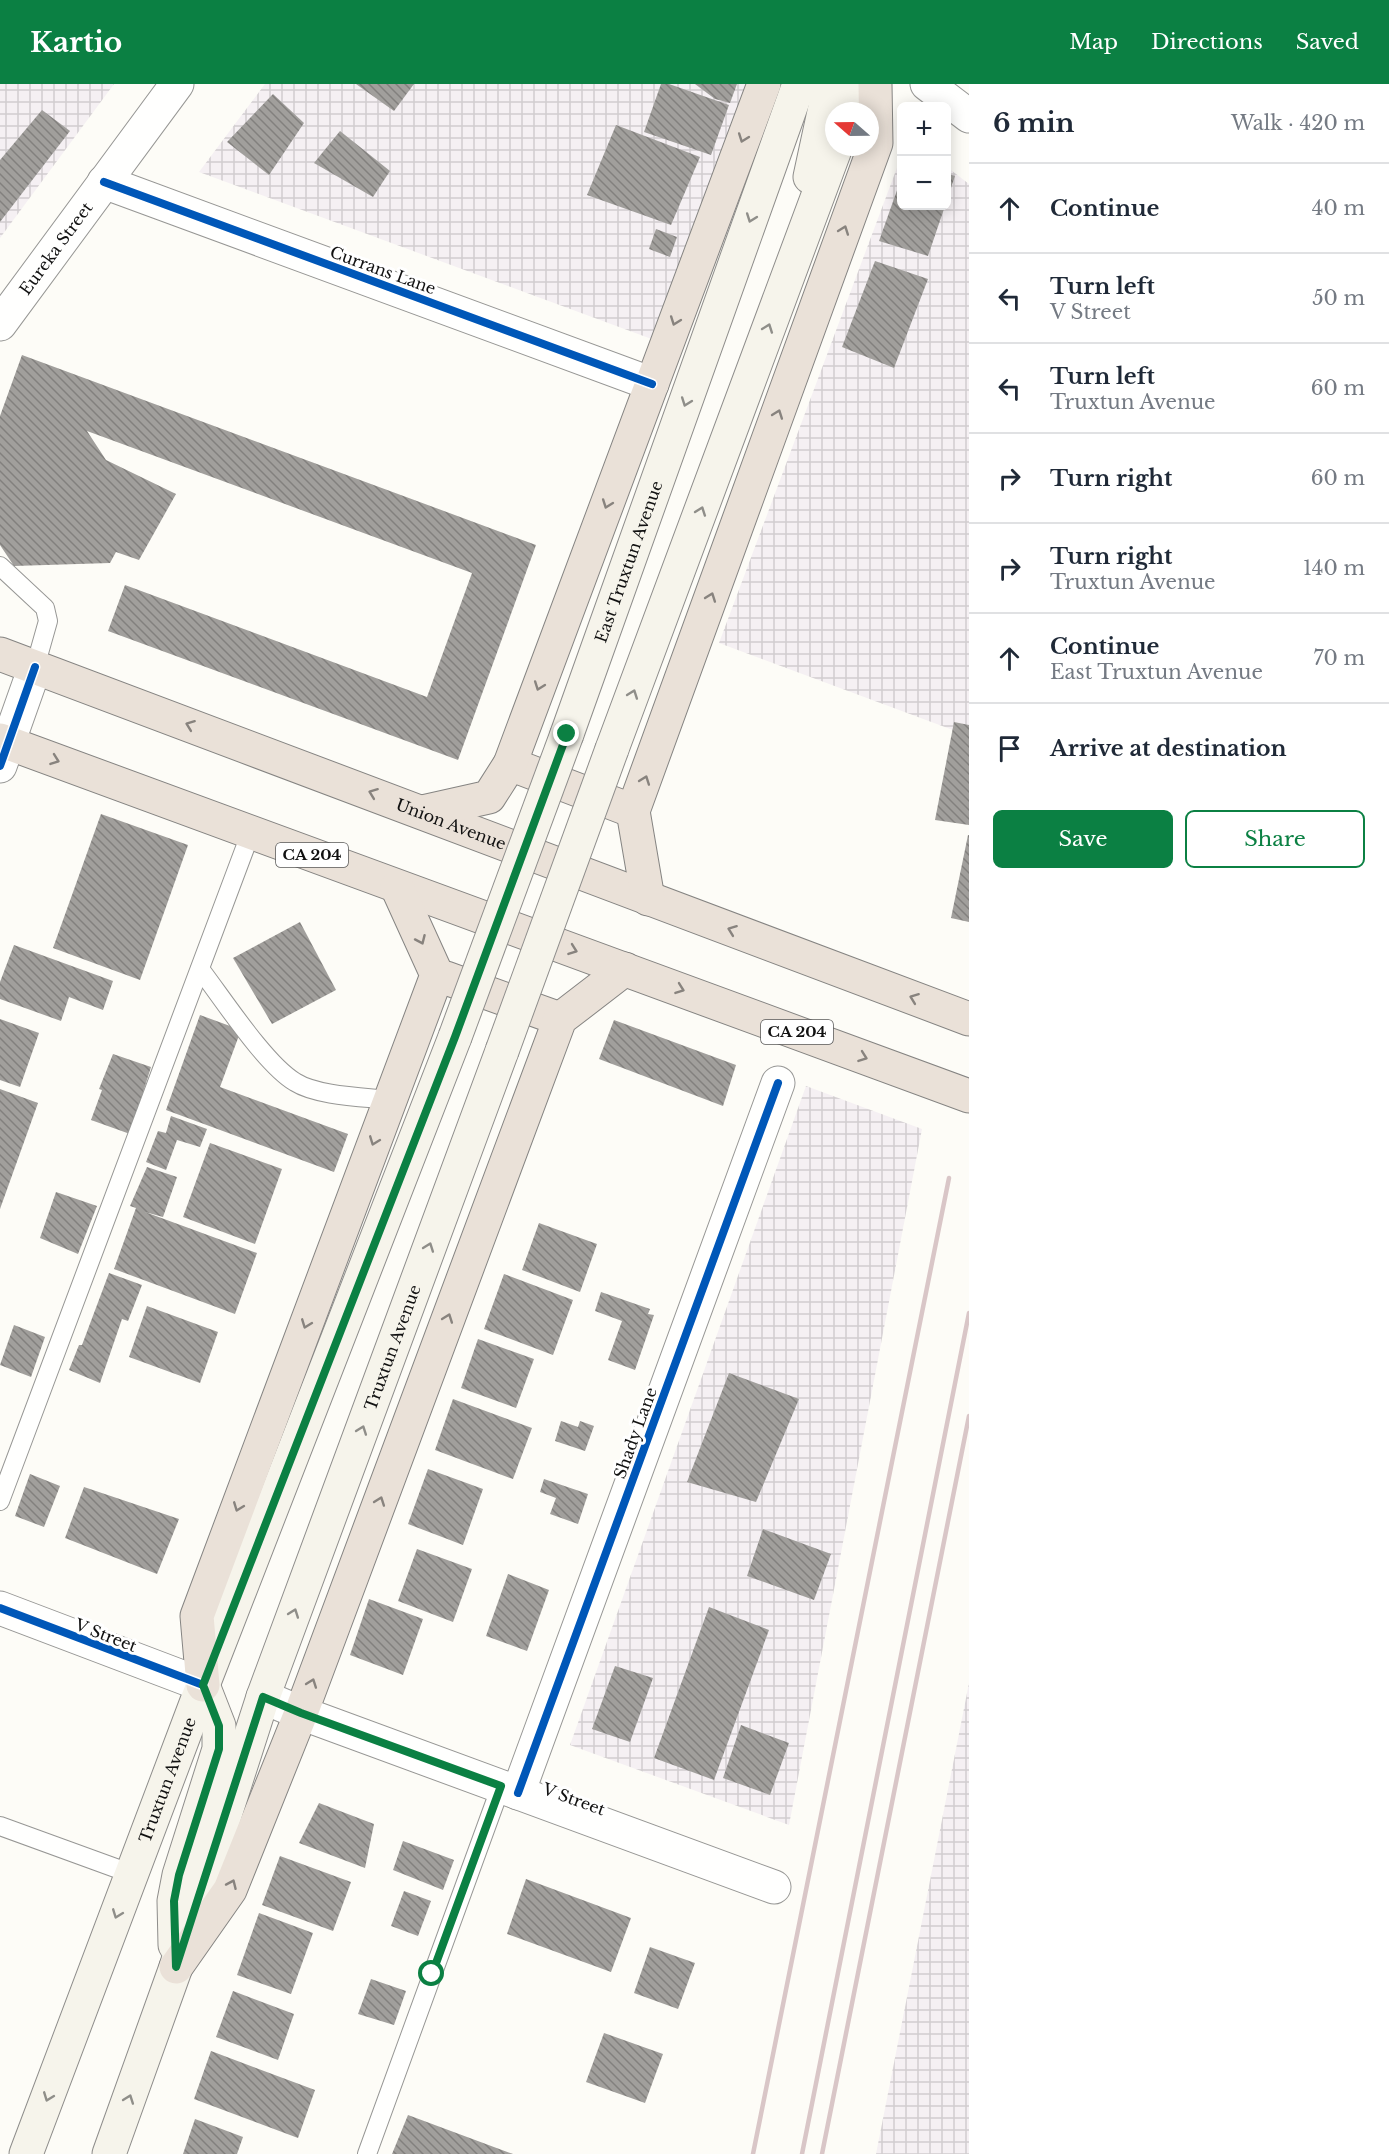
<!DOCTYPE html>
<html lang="en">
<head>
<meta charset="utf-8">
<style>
	:root { --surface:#fff; --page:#f2f2f3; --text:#1f2937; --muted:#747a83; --line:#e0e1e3; --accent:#0b8043 }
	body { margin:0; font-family:"Libre Baskerville",serif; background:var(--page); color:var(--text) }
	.controls { position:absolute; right:18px; top:18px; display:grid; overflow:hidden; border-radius:9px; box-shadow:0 3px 15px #0003 }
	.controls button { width:54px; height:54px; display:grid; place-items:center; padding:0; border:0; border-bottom:2px solid var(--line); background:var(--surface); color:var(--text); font:30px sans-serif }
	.compass { position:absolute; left:825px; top:18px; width:54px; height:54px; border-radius:50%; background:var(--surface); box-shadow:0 3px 15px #0003; rotate:290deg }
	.stop { position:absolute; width:18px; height:18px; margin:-14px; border:4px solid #0b8043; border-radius:50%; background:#fff }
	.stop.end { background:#0b8043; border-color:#fff; box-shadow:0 2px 6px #0008 }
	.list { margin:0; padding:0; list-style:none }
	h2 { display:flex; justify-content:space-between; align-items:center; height:78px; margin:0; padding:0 24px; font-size:26px }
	h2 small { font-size:20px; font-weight:400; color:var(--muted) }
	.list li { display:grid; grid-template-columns:39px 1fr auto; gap:18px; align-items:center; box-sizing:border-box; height:90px; padding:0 24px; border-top:2px solid var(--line) }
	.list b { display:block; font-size:22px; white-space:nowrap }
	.list p { margin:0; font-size:20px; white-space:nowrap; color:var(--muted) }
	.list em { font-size:20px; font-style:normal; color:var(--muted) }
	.actions { display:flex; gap:12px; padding:18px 24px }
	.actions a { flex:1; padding:14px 0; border:2px solid var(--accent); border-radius:9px; text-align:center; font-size:21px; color:var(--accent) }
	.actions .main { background:var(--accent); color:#fff }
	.icon { flex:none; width:33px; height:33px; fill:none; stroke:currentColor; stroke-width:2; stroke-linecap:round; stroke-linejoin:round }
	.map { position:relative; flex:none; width:969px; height:2070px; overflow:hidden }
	header { display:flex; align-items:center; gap:36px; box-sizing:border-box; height:84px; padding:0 30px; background:var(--accent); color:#fff }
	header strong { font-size:28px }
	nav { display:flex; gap:33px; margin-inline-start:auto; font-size:21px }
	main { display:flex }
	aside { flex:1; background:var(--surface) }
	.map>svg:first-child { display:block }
</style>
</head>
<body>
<header>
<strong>Kartio</strong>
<nav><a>Map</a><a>Directions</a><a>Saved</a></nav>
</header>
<main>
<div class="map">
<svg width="969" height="2070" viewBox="0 0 969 2070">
	<defs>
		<pattern id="industrial-grid" width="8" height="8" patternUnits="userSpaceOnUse" patternTransform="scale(1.5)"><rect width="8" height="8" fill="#f5f0f3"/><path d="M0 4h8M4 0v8" fill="none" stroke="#d1cdcf"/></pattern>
		<pattern id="building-back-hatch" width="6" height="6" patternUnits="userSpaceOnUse" patternTransform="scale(1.5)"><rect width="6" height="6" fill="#a19f9c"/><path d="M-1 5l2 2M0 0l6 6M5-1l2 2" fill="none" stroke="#82807e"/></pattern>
	</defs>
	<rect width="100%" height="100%" fill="#fdfcf7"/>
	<g fill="url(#industrial-grid)">
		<polygon points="0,0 114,0 0,154"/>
		<polygon points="265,0 752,0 657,257 199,88"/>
		<polygon points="901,73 902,122 946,122 947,83 969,100 969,652 719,559"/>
		<polygon points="806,1002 922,1045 789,1741 570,1661"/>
		<polygon points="969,1599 969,2070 876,2070"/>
	</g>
	<g fill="url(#building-back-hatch)">
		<polygon points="356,0 414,0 394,27"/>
		<polygon points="661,0 669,0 729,21 711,71 644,48"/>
		<polygon points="695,0 737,0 730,19 715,15"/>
		<polygon points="273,10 304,39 269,91 227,58"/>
		<polygon points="42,26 70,47 0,138 0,76"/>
		<polygon points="616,41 700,73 671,141 587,111"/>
		<polygon points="340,47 390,87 373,113 314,79"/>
		<polygon points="946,89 955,92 947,116 946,115"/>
		<polygon points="901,95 902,122 945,122 928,172 879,157"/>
		<polygon points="656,145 677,153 670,173 649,165"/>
		<polygon points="875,177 928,195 894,284 842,263"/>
		<polygon points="22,271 536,461 458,676 108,547 125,501 427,613 472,489 87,347 106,376 176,410 139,476 116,468 110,479 14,482 0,461 0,332"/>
		<polygon points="954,638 969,641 969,741 935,736"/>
		<polygon points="101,730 188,761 140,896 53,864"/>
		<polygon points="968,751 969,751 969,838 951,834"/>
		<polygon points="300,838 336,906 272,940 233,874"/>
		<polygon points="14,861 113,897 103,926 69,913 61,937 0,915 0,898"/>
		<polygon points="200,931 241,946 220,1003 348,1050 334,1088 166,1026"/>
		<polygon points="0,935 39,949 20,1003 0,996"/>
		<polygon points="614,936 736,981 723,1022 599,975"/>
		<polygon points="113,970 151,983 130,1050 91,1036 102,1006 99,1005"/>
		<polygon points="0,1005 38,1019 0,1125"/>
		<polygon points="171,1032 207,1045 200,1063 177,1056 166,1086 146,1078 158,1047 166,1049"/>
		<polygon points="210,1059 282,1085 255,1160 183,1133"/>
		<polygon points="147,1083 177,1093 163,1133 145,1128 257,1169 235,1230 114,1185 136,1124 130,1122"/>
		<polygon points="56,1108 97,1122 78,1170 40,1154"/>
		<polygon points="539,1139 597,1160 580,1208 522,1186"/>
		<polygon points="109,1189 142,1201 128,1237 122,1235 100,1299 69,1286 79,1261 82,1261"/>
		<polygon points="504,1190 573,1216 553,1271 484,1245"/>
		<polygon points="601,1208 650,1225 648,1230 654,1231 635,1286 608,1276 622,1237 595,1227"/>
		<polygon points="147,1222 218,1248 200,1299 129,1273"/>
		<polygon points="14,1241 45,1253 31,1293 0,1281"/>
		<polygon points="478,1255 534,1275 516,1324 461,1304"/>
		<polygon points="729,1289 799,1315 756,1418 687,1398"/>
		<polygon points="453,1315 532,1344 513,1395 435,1366"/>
		<polygon points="561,1337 578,1343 580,1337 594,1342 585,1367 555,1357"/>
		<polygon points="428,1385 483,1405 463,1461 408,1440"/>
		<polygon points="30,1390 60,1402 44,1443 15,1432"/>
		<polygon points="544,1395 588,1410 578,1440 550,1430 556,1414 540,1408"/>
		<polygon points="84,1403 179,1435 157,1490 65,1454"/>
		<polygon points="763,1445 831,1470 814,1516 747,1492"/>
		<polygon points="417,1465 472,1485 453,1538 398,1517"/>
		<polygon points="508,1490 549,1506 527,1567 486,1552"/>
		<polygon points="369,1515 423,1535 403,1591 350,1571"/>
		<polygon points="709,1523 769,1546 714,1696 654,1674"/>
		<polygon points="615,1582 653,1594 630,1658 592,1645"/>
		<polygon points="741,1641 789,1659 770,1711 723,1694"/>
		<polygon points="319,1719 374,1740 365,1784 299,1759"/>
		<polygon points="403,1757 454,1776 443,1806 393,1786"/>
		<polygon points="280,1772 351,1798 333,1847 262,1821"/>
		<polygon points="526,1795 631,1834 611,1888 507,1850"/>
		<polygon points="404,1807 431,1817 418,1852 391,1842"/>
		<polygon points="259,1829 313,1849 291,1910 237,1891"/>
		<polygon points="650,1863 695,1879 678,1925 634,1909"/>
		<polygon points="371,1895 406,1907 394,1941 358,1930"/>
		<polygon points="233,1907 294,1930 278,1976 216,1953"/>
		<polygon points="604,1949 663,1970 645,2019 586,1998"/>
		<polygon points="211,1967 315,2006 298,2054 194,2015"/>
		<polygon points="408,2031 513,2070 392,2070"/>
		<polygon points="195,2035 243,2053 237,2070 183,2070"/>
	</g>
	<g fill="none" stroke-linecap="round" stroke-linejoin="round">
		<g stroke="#979795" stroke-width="20">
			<g id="lane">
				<polyline points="0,482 45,524 48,537 35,583"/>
				<path d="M 200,885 C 223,915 265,980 295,998 C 317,1012 363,1013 390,1016"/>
				<polyline points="0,1417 251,748"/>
				<polyline points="0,1742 132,1790"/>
				<polyline points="367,2070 501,1702"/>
			</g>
		</g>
		<g stroke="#979795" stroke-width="35">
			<g id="street">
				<polyline points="927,0 969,32"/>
				<polyline points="104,98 652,300"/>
				<path id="s1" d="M 0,240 L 177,0"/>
				<polyline points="0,682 35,583"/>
				<polyline points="0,1524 203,1601"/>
				<polyline points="263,1613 301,1629 774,1803"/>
				<polyline points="518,1709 778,999"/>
			</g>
		</g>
		<g stroke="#8e8d8b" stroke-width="35">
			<g id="secondary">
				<polyline points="850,27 860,0"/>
				<polyline points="810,93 830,0"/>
				<path id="s2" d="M 567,650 L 799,0"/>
				<polyline points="612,665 836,63"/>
				<polyline points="175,1861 174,1817 179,1791 219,1665 219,1642 203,1601"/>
				<path id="s3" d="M 26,2070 L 203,1601 L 455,953"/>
				<path id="s4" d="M 109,2070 L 176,1883 L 263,1613 L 502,967"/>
			</g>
		</g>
		<g stroke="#858482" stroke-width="35">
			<g id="highway">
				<path id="s5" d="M 0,570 L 969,935"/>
				<polyline points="0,656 969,1012"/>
				<polyline points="510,680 633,727"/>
				<polyline points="422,728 489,713 510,680 764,0"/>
				<polyline points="648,815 633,727 876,59 875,0"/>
				<polyline points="446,894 560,935"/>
				<polyline points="203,1601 197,1532 437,891 397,803"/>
				<polyline points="176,1883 230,1806 301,1629 560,935 625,885"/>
			</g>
		</g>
		<use href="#lane" stroke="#fffffe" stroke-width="18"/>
		<use href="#street" stroke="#fffffe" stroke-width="33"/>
		<use href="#secondary" stroke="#f6f4eb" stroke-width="33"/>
		<use href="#highway" stroke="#eae1d8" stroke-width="33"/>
		<g stroke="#d9c6c7" stroke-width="4.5">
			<polyline points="753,2070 949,1094"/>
			<polyline points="802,2070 969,1229"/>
			<polyline points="822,2070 969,1332"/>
		</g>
		<g stroke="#8e8d8b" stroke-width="35" stroke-linecap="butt">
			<g id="secondary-bridge">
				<polyline points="455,953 567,650"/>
				<polyline points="502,967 612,665"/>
			</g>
		</g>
		<use href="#secondary-bridge" stroke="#f6f4eb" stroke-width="33"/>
		<g stroke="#fff" stroke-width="11">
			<g id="cycleway">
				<polyline points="104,98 652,300"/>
				<polyline points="0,682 35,583"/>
				<polyline points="0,1524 203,1601"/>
				<polyline points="518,1709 778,999"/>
			</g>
		</g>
		<use href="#cycleway" stroke="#0057b8" stroke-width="8"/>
	</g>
	<defs><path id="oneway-chevron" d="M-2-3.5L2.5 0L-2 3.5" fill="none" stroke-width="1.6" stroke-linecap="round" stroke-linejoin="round" transform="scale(1.5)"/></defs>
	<g stroke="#88837e">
		<use href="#oneway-chevron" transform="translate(743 54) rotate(110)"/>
		<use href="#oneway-chevron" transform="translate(844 146) rotate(-70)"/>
		<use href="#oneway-chevron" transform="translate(675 237) rotate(110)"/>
		<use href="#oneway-chevron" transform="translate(778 330) rotate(-70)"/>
		<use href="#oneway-chevron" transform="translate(607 420) rotate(110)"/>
		<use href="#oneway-chevron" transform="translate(711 513) rotate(-70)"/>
		<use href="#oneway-chevron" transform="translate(539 602) rotate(110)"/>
		<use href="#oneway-chevron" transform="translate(190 641) rotate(-159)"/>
		<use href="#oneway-chevron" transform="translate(55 676) rotate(20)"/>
		<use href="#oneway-chevron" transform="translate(645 696) rotate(-70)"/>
		<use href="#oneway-chevron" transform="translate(373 709) rotate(-159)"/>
		<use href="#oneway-chevron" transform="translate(732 846) rotate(-159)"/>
		<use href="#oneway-chevron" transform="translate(421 856) rotate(66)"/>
		<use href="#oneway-chevron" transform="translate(573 866) rotate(20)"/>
		<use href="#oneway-chevron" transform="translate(680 905) rotate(20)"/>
		<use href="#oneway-chevron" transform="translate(914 914) rotate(-159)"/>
		<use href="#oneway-chevron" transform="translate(863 973) rotate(20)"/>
		<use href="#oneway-chevron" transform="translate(374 1057) rotate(111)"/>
		<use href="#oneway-chevron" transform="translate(448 1234) rotate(-70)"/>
		<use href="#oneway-chevron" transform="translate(306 1240) rotate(111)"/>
		<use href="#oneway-chevron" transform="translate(380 1417) rotate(-70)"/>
		<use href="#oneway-chevron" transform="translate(238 1423) rotate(111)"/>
		<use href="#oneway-chevron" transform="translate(312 1599) rotate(-70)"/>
		<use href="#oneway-chevron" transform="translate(232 1800) rotate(-66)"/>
	</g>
	<g stroke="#8f8e89">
		<use href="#oneway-chevron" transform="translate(751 134) rotate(110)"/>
		<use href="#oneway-chevron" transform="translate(768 244) rotate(-70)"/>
		<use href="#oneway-chevron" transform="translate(686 318) rotate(110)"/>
		<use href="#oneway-chevron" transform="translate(701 427) rotate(-70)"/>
		<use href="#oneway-chevron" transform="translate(633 610) rotate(-70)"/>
		<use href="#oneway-chevron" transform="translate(429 1163) rotate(-70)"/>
		<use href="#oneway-chevron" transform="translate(362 1346) rotate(-70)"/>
		<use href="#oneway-chevron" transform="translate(294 1529) rotate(-70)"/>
		<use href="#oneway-chevron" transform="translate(117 1830) rotate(111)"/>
		<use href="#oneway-chevron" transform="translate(48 2013) rotate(111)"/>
		<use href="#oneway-chevron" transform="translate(129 2015) rotate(-70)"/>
	</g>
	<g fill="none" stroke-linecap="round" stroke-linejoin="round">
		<polyline stroke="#0b8043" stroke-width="8" points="432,1890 501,1702 301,1629 263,1613 176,1883 174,1817 179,1791 219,1665 219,1642 203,1601 455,953 567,650"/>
	</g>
	<g text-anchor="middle" stroke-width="6" stroke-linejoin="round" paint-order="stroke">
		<g fill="#fff" stroke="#585858" stroke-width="1.5">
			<rect x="276" y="759" width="72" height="24" rx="4.5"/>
			<rect x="761" y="936" width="72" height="24" rx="4.5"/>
		</g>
		<g font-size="15" font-weight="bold" fill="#111">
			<text x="312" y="776">CA 204</text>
			<text x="797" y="953">CA 204</text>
		</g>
		<g font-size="16" fill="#111" stroke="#fff">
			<text dy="6" stroke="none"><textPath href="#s1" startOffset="94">Eureka Street</textPath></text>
			<text transform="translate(383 186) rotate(20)" y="6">Currans Lane</text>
			<text dy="6" stroke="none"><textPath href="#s2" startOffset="183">East Truxtun Avenue</textPath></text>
			<text dy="6" stroke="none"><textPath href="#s5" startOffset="482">Union Avenue</textPath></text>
			<text dy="6" stroke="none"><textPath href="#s4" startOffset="855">Truxtun Avenue</textPath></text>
			<text transform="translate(635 1349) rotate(-70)" y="6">Shady Lane</text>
			<text transform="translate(106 1551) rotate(21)" y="6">V Street</text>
			<text dy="6" stroke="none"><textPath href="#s3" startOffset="400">Truxtun Avenue</textPath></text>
			<text transform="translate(574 1715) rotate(20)" y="6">V Street</text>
		</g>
	</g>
</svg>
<div class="controls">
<button>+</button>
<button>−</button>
</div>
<svg class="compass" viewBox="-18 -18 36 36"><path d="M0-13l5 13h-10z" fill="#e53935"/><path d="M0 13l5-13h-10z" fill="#747a83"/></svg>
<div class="stop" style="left:432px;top:1890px"></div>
<div class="stop end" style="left:567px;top:650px"></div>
</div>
<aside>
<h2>6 min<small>Walk · 420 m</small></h2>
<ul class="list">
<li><svg class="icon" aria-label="ahead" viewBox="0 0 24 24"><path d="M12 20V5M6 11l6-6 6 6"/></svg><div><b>Continue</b></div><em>40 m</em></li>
<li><svg class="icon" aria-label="left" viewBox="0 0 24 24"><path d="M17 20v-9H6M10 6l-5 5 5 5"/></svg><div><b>Turn left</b><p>V Street</p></div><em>50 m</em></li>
<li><svg class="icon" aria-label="left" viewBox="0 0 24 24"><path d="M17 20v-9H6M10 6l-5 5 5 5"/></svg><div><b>Turn left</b><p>Truxtun Avenue</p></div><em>60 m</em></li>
<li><svg class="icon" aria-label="right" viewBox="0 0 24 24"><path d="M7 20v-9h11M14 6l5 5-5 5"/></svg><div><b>Turn right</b></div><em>60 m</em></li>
<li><svg class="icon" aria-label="right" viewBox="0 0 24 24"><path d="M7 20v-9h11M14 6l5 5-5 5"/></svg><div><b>Turn right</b><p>Truxtun Avenue</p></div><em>140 m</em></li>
<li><svg class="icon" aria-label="ahead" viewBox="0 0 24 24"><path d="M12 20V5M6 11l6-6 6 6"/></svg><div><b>Continue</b><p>East Truxtun Avenue</p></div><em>70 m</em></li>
<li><svg class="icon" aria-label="arrive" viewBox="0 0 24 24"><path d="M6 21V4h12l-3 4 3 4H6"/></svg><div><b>Arrive at destination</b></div></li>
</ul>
<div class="actions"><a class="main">Save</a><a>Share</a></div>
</aside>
</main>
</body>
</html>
